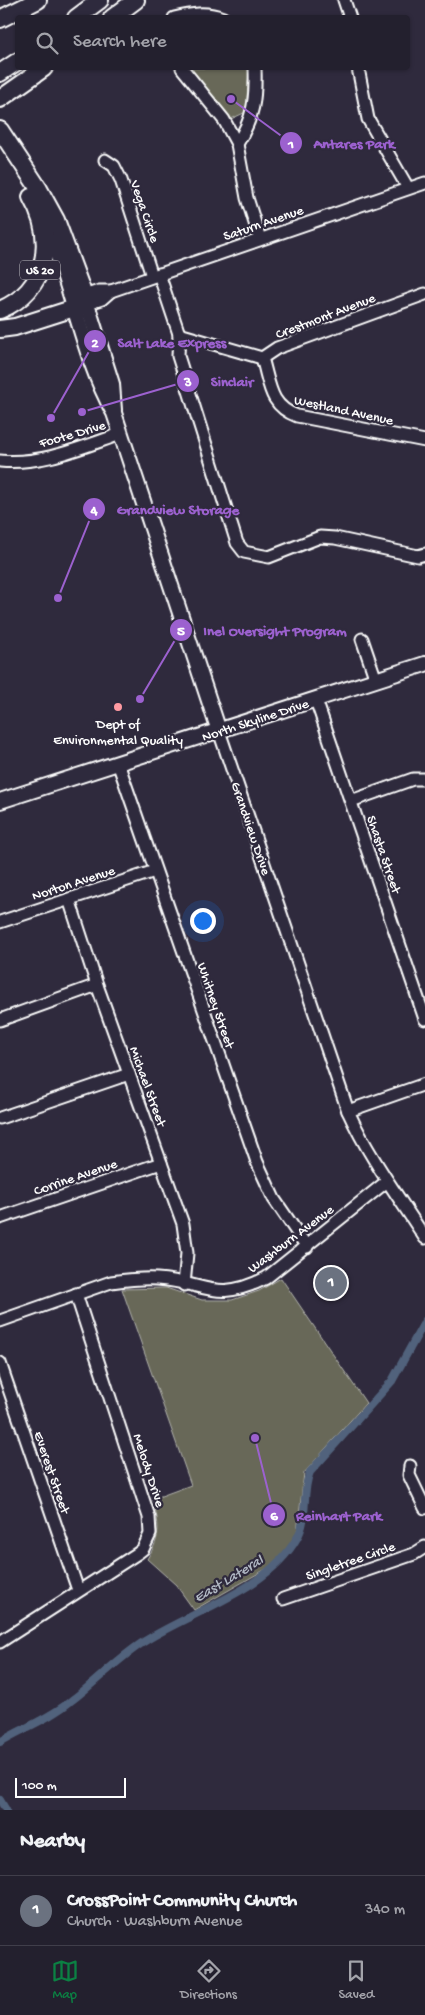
<!DOCTYPE html>
<html lang="en">
<head>
<meta charset="utf-8">
<style>
	:root { --surface:#23202e; --page:#2f2d3a; --text:#f1f3f6; --muted:#a3a3aa; --line:#403e4a; --accent:#0b8043 }
	body { margin:0; font-family:"Gochi Hand",sans-serif; background:var(--page); color:var(--text) }
	.scale { position:absolute; left:15px; bottom:12px; width:111px; box-sizing:border-box; padding-left:5px; border:2px solid #fff; border-top:0; font-size:14px; line-height:18px; white-space:nowrap; color:#fff; -webkit-text-stroke:4px #2f2a3d; paint-order:stroke }
	.you { position:absolute; left:202px; top:920px; width:18px; height:18px; margin:-12px; border:4px solid #fff; border-radius:50%; background:#1a73e8; box-shadow:0 0 0 8px #1a73e833 }
	.badge { display:grid; place-items:center; width:32px; height:32px; border-radius:50%; background:var(--accent); color:#fff; font-size:16px; font-weight:700 }
	.pin { position:absolute; translate:-50% -50%; border:2px solid #fff; box-shadow:0 1px 5px #0006 }
	.list { margin:0; padding:0; list-style:none }
	h2 { display:flex; justify-content:space-between; align-items:center; height:65px; margin:0; padding:0 20px; font-size:21px }
	h2 small { font-size:16px; font-weight:400; color:var(--muted) }
	.list li { display:grid; grid-template-columns:32px 1fr auto; gap:15px; align-items:center; box-sizing:border-box; height:70px; padding:0 20px; border-top:1px solid var(--line) }
	.list b { display:block; font-size:19px; white-space:nowrap }
	.list p { margin:0; font-size:16px; white-space:nowrap; color:var(--muted) }
	.list em { font-size:16px; font-style:normal; color:var(--muted) }
	.icon { flex:none; width:28px; height:28px; fill:none; stroke:currentColor; stroke-width:2; stroke-linecap:round; stroke-linejoin:round }
	.map { position:relative; flex:none; width:425px; height:1810px; overflow:hidden }
	.search { position:absolute; background:var(--surface); box-shadow:0 1px 4px #0004; left:15px; right:15px; top:15px; height:55px; display:flex; align-items:center; gap:12px; box-sizing:border-box; padding:0 18px; border-radius:5px; color:var(--muted); font-size:19px }
	.sheet { height:135px; background:var(--surface) }
	nav { display:flex; justify-content:space-around; align-items:center; box-sizing:border-box; height:70px; border-top:1px solid var(--line); background:var(--surface); font-size:14px; color:var(--muted) }
	nav a { display:grid; justify-items:center; gap:2px }
	nav .on { color:var(--accent) }
	.map>svg:first-child { display:block }
</style>
</head>
<body>
<div class="map">
<svg width="425" height="1810" viewBox="0 0 425 1810">
	<rect width="100%" height="100%" fill="#2f2a3d"/>
	<filter id="ink" filterUnits="userSpaceOnUse"><feTurbulence type="fractalNoise" baseFrequency=".02" numOctaves="2"/><feDisplacementMap in="SourceGraphic" scale="10" xChannelSelector="R" yChannelSelector="G"/><feConvolveMatrix kernelMatrix="1 2 1 2 8 2 1 2 1" color-interpolation-filters="sRGB"/></filter>
	<g filter="url(#ink)">
		<g fill="#676859" stroke="#b3b4ac">
			<polygon points="190,68 249,68 246,112 231,119"/>
			<path d="M 281,1278 L 366,1403 L 304,1473 L 297,1533 L 280,1561 L 194,1610 L 176,1585 L 147,1559 C 162,1535 159,1526 153,1499 L 191,1485 L 122,1289 L 166,1288 L 202,1300 L 232,1300 L 259,1291 Z"/>
		</g>
		<g fill="none" stroke-linecap="round" stroke-linejoin="round">
			<g stroke="#51627b" stroke-width="8">
				<path d="M 0,1742 C 23,1728 51,1718 72,1700 C 97,1681 118,1658 145,1641 C 194,1610 268,1590 297,1538 C 309,1518 301,1494 310,1472 L 392,1381 L 425,1321"/>
				<polyline points="0,1800 6,1810"/>
			</g>
			<g stroke="#fff" stroke-width="15">
				<g id="minor">
					<polyline points="344,0 350,18"/>
					<path d="M 174,18 C 191,14 206,11 223,18"/>
					<path d="M 182,68 L 224,120 L 237,144 C 254,117 256,98 255,68"/>
					<polyline points="358,68 368,119 408,188"/>
					<polyline points="237,144 247,198 260,239"/>
					<polyline points="105,160 114,166 121,180 152,276"/>
					<polyline points="159,274 179,334 178,356 237,543 244,552 269,557 320,537 335,538 418,556 425,554"/>
					<polyline points="84,296 99,291 111,291 425,183"/>
					<polyline points="87,304 102,299 111,291"/>
					<polyline points="179,334 262,358"/>
					<path d="M 262,358 C 270,384 269,406 297,416 L 425,441"/>
					<polyline points="262,358 277,348 425,294"/>
					<path d="M 0,461 C 42,465 82,447 121,434"/>
					<polyline points="362,639 376,680"/>
					<polyline points="316,700 425,1019"/>
					<path d="M 219,731 L 348,1111 C 369,1157 398,1196 425,1238"/>
					<polyline points="118,763 257,1162 274,1199 307,1247"/>
					<polyline points="351,801 413,779 425,779"/>
					<polyline points="69,899 97,985 183,1224 187,1253 184,1285"/>
					<polyline points="0,922 155,871"/>
					<polyline points="0,1020 97,985"/>
					<polyline points="348,1111 425,1084"/>
					<polyline points="0,1118 129,1074"/>
					<polyline points="0,1218 161,1163"/>
					<path d="M 0,1321 L 111,1282 C 126,1280 142,1278 157,1279 C 205,1282 215,1304 266,1278 L 386,1182"/>
					<polyline points="0,1363 78,1590"/>
					<polyline points="410,1466 409,1475 425,1508"/>
					<polyline points="283,1599 414,1554 425,1547"/>
					<polyline points="0,1642 138,1553 143,1549 150,1534 149,1517 76,1294"/>
				</g>
			</g>
			<g stroke="#fff" stroke-width="18">
				<g id="major">
					<path d="M 45,224 C 73,285 81,354 114,413 L 219,731"/>
					<polyline points="87,304 112,384 114,410"/>
					<polyline points="0,801 425,664"/>
				</g>
			</g>
			<g stroke="#fff" stroke-width="20">
				<g id="highway">
					<polyline points="76,18 100,0"/>
					<polyline points="112,18 136,0"/>
					<polyline points="0,19 38,0"/>
					<polyline points="0,73 18,61"/>
					<polyline points="0,99 44,68"/>
					<polyline points="0,130 39,189 56,220 87,304 15,327 0,329"/>
					<path d="M 0,310 C 49,289 55,239 31,197"/>
				</g>
			</g>
			<use href="#minor" stroke="#2f2a3d" stroke-width="11"/>
			<use href="#major" stroke="#2f2a3d" stroke-width="14"/>
			<use href="#highway" stroke="#2f2a3d" stroke-width="16"/>
		</g>
	</g>
	<circle fill="#ff9aa2" stroke="#2f2a3d" stroke-width="2" cx="118" cy="707" r="5"/>
	<g text-anchor="middle" stroke-width="4.5" stroke-linejoin="round" paint-order="stroke">
		<rect fill="#2f2a3d" stroke="#c1bfc5" stroke-width="1" x="20" y="260.5" width="40" height="19" rx="4"/>
		<g font-size="12" font-weight="bold" fill="#fff">
			<text x="40" y="274">US 20</text>
		</g>
		<g font-size="14" fill="#fff" stroke="#2f2a3d">
			<text transform="translate(146 211) rotate(71)" y="5">Vega Circle</text>
			<text transform="translate(263 222) rotate(-19)" y="5">Saturn Avenue</text>
			<text transform="translate(325 315) rotate(-21)" y="5">Crestmont Avenue</text>
			<text transform="translate(344 409) rotate(12)" y="5">Westland Avenue</text>
			<text transform="translate(72 433) rotate(-16)" y="5">Foote Drive</text>
			<text transform="translate(255 719) rotate(-18)" y="5">North Skyline Drive</text>
			<text transform="translate(252 828) rotate(71)" y="5">Grandview Drive</text>
			<text transform="translate(385 854) rotate(71)" y="5">Shasta Street</text>
			<text transform="translate(73 882) rotate(-18)" y="5">Norton Avenue</text>
			<text transform="translate(217 1005) rotate(71)" y="5">Whitney Street</text>
			<text transform="translate(149 1086) rotate(70)" y="5">Michael Street</text>
			<text transform="translate(75 1176) rotate(-19)" y="5">Corrine Avenue</text>
			<text transform="translate(290 1238) rotate(-37)" y="5">Washburn Avenue</text>
			<text transform="translate(150 1470) rotate(72)" y="5">Melody Drive</text>
			<text transform="translate(53 1472) rotate(71)" y="5">Everest Street</text>
			<text transform="translate(350 1560) rotate(-19)" y="5">Singletree Circle</text>
		</g>
		<g font-size="14" fill="#fff" stroke="#2f2a3d">
			<text x="118" y="728">Dept of<tspan x="118" dy="16">Environmental Quality</tspan></text>
		</g>
		<g font-size="15" font-style="italic" fill="#b1b8c4" stroke="#2f2a3d">
			<text transform="translate(228 1578) rotate(-31)" y="5">East Lateral</text>
		</g>
	</g>
	<path fill="none" stroke="#9c61cf" stroke-width="2" d="M231 99L291 143M51 418L95 341M82 412L188 381M58 598L94 509M140 699L181 630M255 1438L274 1515"/>
	<g fill="#9c61cf" stroke="#2f2a3d" stroke-width="2">
		<circle cx="231" cy="99" r="5"/>
		<circle cx="51" cy="418" r="5"/>
		<circle cx="82" cy="412" r="5"/>
		<circle cx="58" cy="598" r="5"/>
		<circle cx="140" cy="699" r="5"/>
		<circle cx="255" cy="1438" r="5"/>
		<circle cx="291" cy="143" r="12"/>
		<circle cx="95" cy="341" r="12"/>
		<circle cx="188" cy="381" r="12"/>
		<circle cx="94" cy="509" r="12"/>
		<circle cx="181" cy="630" r="12"/>
		<circle cx="274" cy="1515" r="12"/>
	</g>
	<g font-size="15" text-anchor="middle" font-weight="bold" fill="#fff">
		<text x="291" y="148">1</text>
		<text x="95" y="347">2</text>
		<text x="188" y="386">3</text>
		<text x="94" y="514">4</text>
		<text x="181" y="635">5</text>
		<text x="274" y="1520">6</text>
	</g>
	<g font-size="15" text-anchor="middle" font-weight="bold" fill="#9c61cf" stroke="#2f2a3d" stroke-width="4.5" stroke-linejoin="round" paint-order="stroke">
		<text x="354" y="148">Antares Park</text>
		<text x="172" y="347">Salt Lake Express</text>
		<text x="232" y="386">Sinclair</text>
		<text x="178" y="514">Grandview Storage</text>
		<text x="275" y="635">Inel Oversight Program</text>
		<text x="339" y="1520">Reinhart Park</text>
	</g>
</svg>
<div class="scale">100 m</div>
<div class="you"></div>
<div class="pin badge" style="left:331px;top:1283px;background:#6b7280">1</div>
<div class="search"><svg class="icon" aria-label="search" viewBox="0 0 24 24"><circle cx="10" cy="10" r="6"/><path d="M15 15l6 6"/></svg>Search here</div>
</div>
<section class="sheet">
<h2>Nearby<small></small></h2>
<ul class="list">
<li><span class="badge" style="background:#6b7280">1</span><div><b>CrossPoint Community Church</b><p>Church · Washburn Avenue</p></div><em>340 m</em></li>
</ul>
</section>
<nav>
<a class="on"><svg class="icon" aria-label="map" viewBox="0 0 24 24"><path d="M3 6l6-2 6 2 6-2v14l-6 2-6-2-6 2zM9 4v14M15 6v14"/></svg>Map</a>
<a><svg class="icon" aria-label="directions" viewBox="0 0 24 24"><path d="M12 3l9 9-9 9-9-9zM9 14v-3h6M13 9l2 2-2 2"/></svg>Directions</a>
<a><svg class="icon" aria-label="saved" viewBox="0 0 24 24"><path d="M7 4h10v16l-5-4-5 4z"/></svg>Saved</a>
</nav>
</body>
</html>
